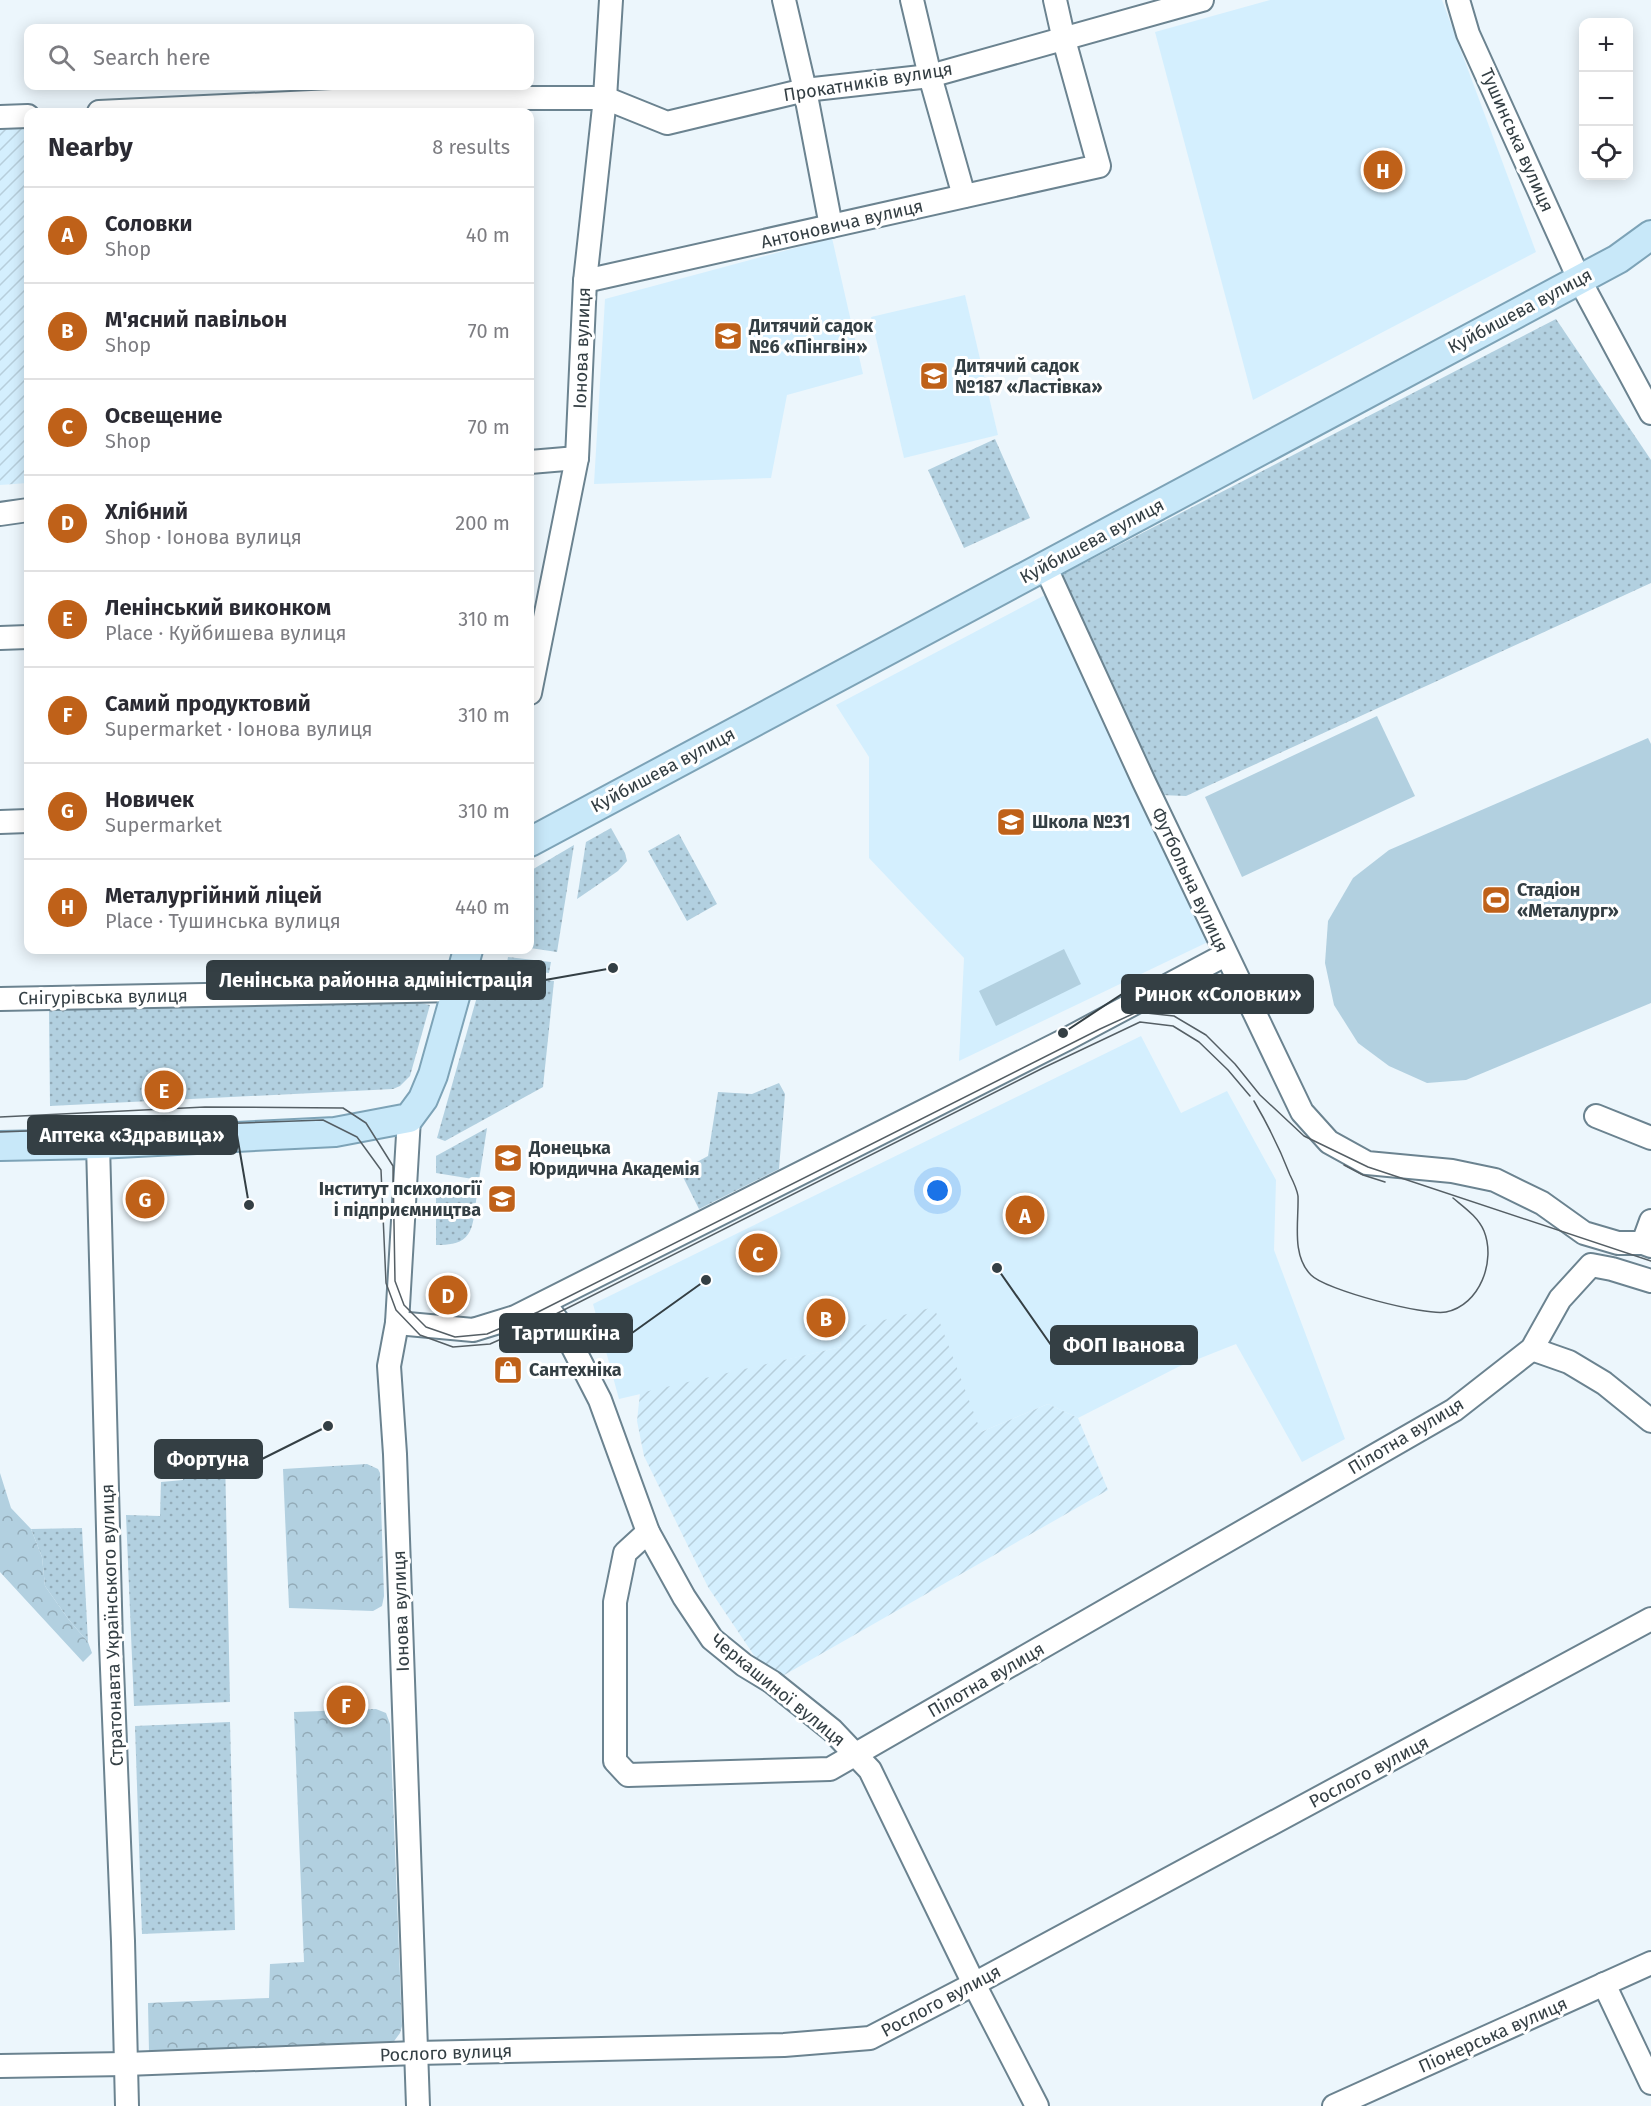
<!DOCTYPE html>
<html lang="en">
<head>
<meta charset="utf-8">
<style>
	:root { --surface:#fff; --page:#f2f2f3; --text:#2b2b33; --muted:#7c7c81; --line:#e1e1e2; --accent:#bf6119 }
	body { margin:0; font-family:"Fira Sans",sans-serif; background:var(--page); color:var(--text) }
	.controls { position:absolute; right:18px; top:18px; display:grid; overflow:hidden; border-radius:12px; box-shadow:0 3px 15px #0003 }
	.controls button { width:54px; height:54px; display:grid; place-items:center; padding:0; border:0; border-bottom:2px solid var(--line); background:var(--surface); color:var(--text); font:30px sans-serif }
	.you { position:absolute; left:938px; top:1191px; width:21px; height:21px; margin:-15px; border:4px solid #fff; border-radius:50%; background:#1a73e8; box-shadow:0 0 0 9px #1a73e833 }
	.badge { display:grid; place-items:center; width:39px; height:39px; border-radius:50%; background:var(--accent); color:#fff; font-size:20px; font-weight:700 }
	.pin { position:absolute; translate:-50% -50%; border:3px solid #fff; box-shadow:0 2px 6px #0006 }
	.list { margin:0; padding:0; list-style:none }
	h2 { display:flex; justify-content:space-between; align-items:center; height:78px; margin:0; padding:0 24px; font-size:26px }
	h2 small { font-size:20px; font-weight:400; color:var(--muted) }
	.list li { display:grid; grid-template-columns:39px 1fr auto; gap:18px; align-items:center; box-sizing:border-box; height:96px; padding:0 24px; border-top:2px solid var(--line) }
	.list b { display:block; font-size:22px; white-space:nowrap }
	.list p { margin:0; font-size:20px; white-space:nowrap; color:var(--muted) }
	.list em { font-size:20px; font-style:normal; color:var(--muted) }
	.icon { flex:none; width:33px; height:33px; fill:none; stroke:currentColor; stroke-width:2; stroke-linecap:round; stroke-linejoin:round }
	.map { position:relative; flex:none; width:1651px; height:2106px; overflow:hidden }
	.search { position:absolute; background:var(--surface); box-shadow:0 3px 15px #0003; left:24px; top:24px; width:510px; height:66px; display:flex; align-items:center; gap:15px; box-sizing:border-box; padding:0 21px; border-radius:12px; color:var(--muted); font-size:22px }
	.panel { position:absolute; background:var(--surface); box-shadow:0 3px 15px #0003; left:24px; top:108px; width:510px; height:846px; border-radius:12px }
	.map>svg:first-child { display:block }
</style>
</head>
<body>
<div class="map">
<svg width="1651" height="2106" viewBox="0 0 1651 2106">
	<defs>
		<pattern id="industrial-furrows" width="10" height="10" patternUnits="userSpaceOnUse" patternTransform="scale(1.5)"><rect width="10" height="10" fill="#d4effe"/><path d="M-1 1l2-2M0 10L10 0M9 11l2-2" fill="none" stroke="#b7cedb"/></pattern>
		<pattern id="grass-dots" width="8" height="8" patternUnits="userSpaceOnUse" patternTransform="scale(1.5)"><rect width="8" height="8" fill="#b2d0e0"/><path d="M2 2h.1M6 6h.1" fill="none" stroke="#92aab7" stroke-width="1.8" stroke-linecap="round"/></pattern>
		<pattern id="forest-crowns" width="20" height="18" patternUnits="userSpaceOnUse" patternTransform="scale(1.5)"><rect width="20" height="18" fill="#b2d0e0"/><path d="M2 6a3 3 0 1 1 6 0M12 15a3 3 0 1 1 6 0" fill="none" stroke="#92aab7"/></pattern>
	</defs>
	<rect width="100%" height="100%" fill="#ecf6fc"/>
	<g fill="#d4effe">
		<polygon points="1270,0 1442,0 1536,252 1253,400 1155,32"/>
		<polygon points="832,238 863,374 787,395 771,478 594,484 605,299"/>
		<polygon points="965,295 998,435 904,458 871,317"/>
		<polygon points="1047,594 1210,941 959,1061 964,958 869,858 869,757 836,705"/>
		<polygon points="1141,1036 1181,1113 1227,1091 1276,1180 1274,1250 1345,1439 1302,1462 1236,1344 1178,1367 1078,1418 1048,1404 981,1432 838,1332 841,1347 619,1399 593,1304"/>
	</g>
	<g fill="url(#industrial-furrows)">
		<polygon points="28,128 28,483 0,485 0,130"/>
		<polygon points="934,1307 981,1432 1048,1404 1078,1418 1108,1490 772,1682 708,1587 644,1456 637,1421 640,1393 841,1347 838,1332"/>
	</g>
	<g fill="url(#grass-dots)">
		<polygon points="1556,319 1651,460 1651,583 1186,796 1160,795 1061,575"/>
		<polygon points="995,439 1030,518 964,548 928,470"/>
		<polygon points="611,828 625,853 627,861 618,871 577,899 586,842"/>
		<polygon points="679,834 717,904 687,921 648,851"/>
		<polygon points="574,845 557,952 530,948 530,871"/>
		<polygon points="508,957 551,962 549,973 506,968"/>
		<polygon points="504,974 554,981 543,1087 445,1141 437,1138 480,986"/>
		<polygon points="415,1002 430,1005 410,1076 400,1086 393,1089 50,1106 49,1010"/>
		<polygon points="779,1083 785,1094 779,1169 699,1209 680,1171 708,1156 718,1092 752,1094"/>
		<polygon points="487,1128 479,1180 436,1173 436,1156"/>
		<path d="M 436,1185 L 477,1194 C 472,1226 476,1246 436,1245 Z"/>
		<polygon points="225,1456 230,1702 134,1706 126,1515 160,1516 161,1482 183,1480 184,1458"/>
		<polygon points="82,1528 88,1642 69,1620 45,1586 42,1557 31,1529"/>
		<polygon points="230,1722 235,1930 142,1934 135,1726"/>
	</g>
	<g fill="url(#forest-crowns)">
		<polygon points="367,1464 378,1469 380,1473 384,1596 382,1606 373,1611 289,1608 283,1469"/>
		<polygon points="0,1473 11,1508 31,1529 42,1557 45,1586 69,1620 88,1642 92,1653 83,1662 0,1572"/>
		<polygon points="376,1709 386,1713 390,1724 402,2026 400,2033 392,2044 149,2052 148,2003 269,1998 270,1964 304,1962 294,1712"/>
	</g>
	<g fill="#b2d0e0">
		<polygon points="1377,716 1415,796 1242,877 1205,797"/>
		<polygon points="1648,738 1651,744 1651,1003 1466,1080 1427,1083 1389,1066 1358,1043 1334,1005 1325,963 1328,921 1353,878 1389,850"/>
		<polygon points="1064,949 1081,984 996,1026 979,991"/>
	</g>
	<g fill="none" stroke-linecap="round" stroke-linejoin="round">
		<g stroke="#6b8390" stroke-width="26">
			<g id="minor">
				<polyline points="784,0 805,90 831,226"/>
				<polyline points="912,0 930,76 964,196"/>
				<polyline points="1458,0 1468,34 1579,279 1651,413"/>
				<polyline points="99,112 395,98 605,98 667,123 805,90 930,76 1202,0"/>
				<polyline points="0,117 28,116"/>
				<polyline points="585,281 1099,166 1064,40 1055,0"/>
				<polyline points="530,462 577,458"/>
				<polyline points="0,514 28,510"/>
				<polyline points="1045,566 1144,782 1302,1112 1329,1142 1367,1163 1452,1171 1495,1180 1542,1203 1584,1233 1618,1243 1643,1243 1651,1246"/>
				<polyline points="0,638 28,637"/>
				<polyline points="530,693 577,458 585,281 605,98 611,0"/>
				<polyline points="0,822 28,821"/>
				<polyline points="0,999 457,990"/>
				<polyline points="1596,1116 1651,1138"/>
				<polyline points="409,1118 397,1323 389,1366 395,1454 418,2106"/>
				<polyline points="98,1144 111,1644 123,1941 127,2106"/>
				<polyline points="1643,1243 1651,1221"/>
				<polyline points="544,1303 563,1328 600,1400 648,1532 684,1597 712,1639 744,1665 772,1682 832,1730 870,1770 974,1984 1037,2106"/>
				<polyline points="397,1323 473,1330 515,1317 1067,1039 1225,955"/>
				<polyline points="1532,1349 1569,1362 1604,1383 1651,1421"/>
				<polyline points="648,1532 625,1553 615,1602 615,1761 628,1775 830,1769 1454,1410 1532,1349 1560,1299 1591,1265 1612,1269 1651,1281"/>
				<polyline points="1604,1984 1651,2083"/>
				<polyline points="0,2066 126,2064 416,2053 784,2045 870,2038 974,1984 1651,1619"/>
				<polyline points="1334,2106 1651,1963"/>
			</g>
		</g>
		<g stroke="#7da3b7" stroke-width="32">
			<g id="major">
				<polyline points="530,842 1618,259 1651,235"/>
				<polyline points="0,1146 98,1144 335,1132 409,1118 423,1099 433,1075 468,950"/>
			</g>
		</g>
		<use href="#minor" stroke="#fff" stroke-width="22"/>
		<use href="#major" stroke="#c8e8f9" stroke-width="28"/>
		<g stroke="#555f65" stroke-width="1.5">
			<path d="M 1254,1101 C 1268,1125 1280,1149 1290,1175 C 1293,1181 1297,1189 1298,1196 C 1299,1221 1291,1255 1311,1275 C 1325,1290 1425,1316 1446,1312 C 1480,1305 1496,1261 1484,1231 C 1478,1217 1465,1208 1453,1198"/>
			<polyline points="0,1117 205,1107 343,1108 366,1123 393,1166 395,1281 404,1305 426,1327 455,1337 487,1334 538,1312 1100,1029 1137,1012 1174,1016 1206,1035 1235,1064 1260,1095 1304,1136 1368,1167 1651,1261"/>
			<polyline points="0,1132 323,1120 357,1137 381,1170 386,1283 396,1310 420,1335 453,1347 490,1344 542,1321 1043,1068 1140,1022 1173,1026 1199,1042 1228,1070 1250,1096"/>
			<polyline points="1344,1165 1363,1175 1385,1182"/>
		</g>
	</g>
	<defs>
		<g id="school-square" transform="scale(1.5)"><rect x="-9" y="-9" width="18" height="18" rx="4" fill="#bf6119" stroke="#fff"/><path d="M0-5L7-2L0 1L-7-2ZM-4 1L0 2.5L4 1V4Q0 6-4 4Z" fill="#fff"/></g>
		<g id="stadium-square" transform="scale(1.5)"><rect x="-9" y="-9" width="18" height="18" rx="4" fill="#bf6119" stroke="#fff"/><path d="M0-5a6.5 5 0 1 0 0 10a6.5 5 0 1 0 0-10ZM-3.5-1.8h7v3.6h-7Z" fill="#fff"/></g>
		<g id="university-square" transform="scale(1.5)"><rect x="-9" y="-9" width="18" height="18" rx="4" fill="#bf6119" stroke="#fff"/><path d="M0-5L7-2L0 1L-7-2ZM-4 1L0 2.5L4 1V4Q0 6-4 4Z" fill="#fff"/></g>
		<g id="shop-square" transform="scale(1.5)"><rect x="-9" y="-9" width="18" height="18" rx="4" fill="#bf6119" stroke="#fff"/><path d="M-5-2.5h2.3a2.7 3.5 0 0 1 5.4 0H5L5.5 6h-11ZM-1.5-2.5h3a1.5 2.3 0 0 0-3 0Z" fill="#fff"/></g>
	</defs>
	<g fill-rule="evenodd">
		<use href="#school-square" x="728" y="336"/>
		<use href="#school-square" x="934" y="376"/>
		<use href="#school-square" x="1011" y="822"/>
		<use href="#stadium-square" x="1496" y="900"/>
		<use href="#university-square" x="508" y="1158"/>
		<use href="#university-square" x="502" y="1199"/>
		<use href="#shop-square" x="508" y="1370"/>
	</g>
	<g text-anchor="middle" stroke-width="6" stroke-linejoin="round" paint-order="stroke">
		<g font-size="18" fill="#343f44" stroke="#fff">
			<text transform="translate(868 82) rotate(-9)" y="6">Прокатників вулиця</text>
			<text transform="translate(1517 140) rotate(66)" y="6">Тушинська вулиця</text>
			<text transform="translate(842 224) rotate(-13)" y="6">Антоновича вулиця</text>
			<text transform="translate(1520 311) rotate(-28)" y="6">Куйбишева вулиця</text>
			<text transform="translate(582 348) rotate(-88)" y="6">Іонова вулиця</text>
			<text transform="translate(1092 541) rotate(-28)" y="6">Куйбишева вулиця</text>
			<text transform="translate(663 770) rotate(-28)" y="6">Куйбишева вулиця</text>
			<text transform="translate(1190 880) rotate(65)" y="6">Футбольна вулиця</text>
			<text transform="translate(103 997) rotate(-1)" y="6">Снігурівська вулиця</text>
			<text transform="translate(1406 1436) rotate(-31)" y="6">Пілотна вулиця</text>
			<text transform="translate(401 1611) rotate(-92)" y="6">Іонова вулиця</text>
			<text transform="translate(112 1625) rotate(-92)" y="6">Стратонавта Українського вулиця</text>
			<text transform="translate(986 1680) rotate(-30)" y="6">Пілотна вулиця</text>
			<text transform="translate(778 1690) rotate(39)" y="6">Черкашиної вулиця</text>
			<text transform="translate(1369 1772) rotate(-28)" y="6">Рослого вулиця</text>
			<text transform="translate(941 2001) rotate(-28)" y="6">Рослого вулиця</text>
			<text transform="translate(1493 2035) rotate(-24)" y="6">Піонерська вулиця</text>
			<text transform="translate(446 2053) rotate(-2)" y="6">Рослого вулиця</text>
		</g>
		<g font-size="18" font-weight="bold" fill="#343f44" stroke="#fff" text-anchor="start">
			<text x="749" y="332">Дитячий садок<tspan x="749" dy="21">№6 «Пінгвін»</tspan></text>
			<text x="955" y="372">Дитячий садок<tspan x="955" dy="21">№187 «Ластівка»</tspan></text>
			<text x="1032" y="828">Школа №31</text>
			<text x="1517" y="896">Стадіон<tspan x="1517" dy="21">«Металург»</tspan></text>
			<text x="529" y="1154">Донецька<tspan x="529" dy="21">Юридична Академія</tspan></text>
			<text x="481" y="1195" text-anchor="end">Інститут психології<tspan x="481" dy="21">і підприємництва</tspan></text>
			<text x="529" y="1376">Сантехніка</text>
		</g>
	</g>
	<path fill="none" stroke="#343f44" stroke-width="2" d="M613 968L545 980M1063 1033L1122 994M249 1205L237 1135M706 1280L632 1333M997 1268L1051 1345M328 1426L262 1459"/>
	<g fill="#343f44" stroke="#fff" stroke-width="2">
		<circle cx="613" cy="968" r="6"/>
		<circle cx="1063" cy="1033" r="6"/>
		<circle cx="249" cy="1205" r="6"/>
		<circle cx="706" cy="1280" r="6"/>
		<circle cx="997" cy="1268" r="6"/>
		<circle cx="328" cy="1426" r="6"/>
	</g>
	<g fill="#343f44" stroke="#343f44" stroke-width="2">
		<rect x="207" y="961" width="338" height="38" rx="6"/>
		<rect x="1122" y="975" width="191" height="38" rx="6"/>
		<rect x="28" y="1116" width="209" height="38" rx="6"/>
		<rect x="500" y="1314" width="132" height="38" rx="6"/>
		<rect x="1051" y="1326" width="146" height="38" rx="6"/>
		<rect x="155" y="1440" width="107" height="38" rx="6"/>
	</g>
	<g font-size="20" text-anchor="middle" font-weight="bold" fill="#fff">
		<text x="376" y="987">Ленiнська районна адміністрація</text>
		<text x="1218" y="1001">Ринок «Соловки»</text>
		<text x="132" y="1142">Аптека «Здравица»</text>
		<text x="566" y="1340">Тартишкіна</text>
		<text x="1124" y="1352">ФОП Іванова</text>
		<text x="208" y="1466">Фортуна</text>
	</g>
</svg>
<div class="controls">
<button>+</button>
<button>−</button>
<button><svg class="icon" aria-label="locate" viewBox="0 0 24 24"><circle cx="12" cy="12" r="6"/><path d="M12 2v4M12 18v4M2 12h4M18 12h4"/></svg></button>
</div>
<div class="you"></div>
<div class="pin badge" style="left:1025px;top:1215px">A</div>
<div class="pin badge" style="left:826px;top:1318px">B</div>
<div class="pin badge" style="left:758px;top:1253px">C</div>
<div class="pin badge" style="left:448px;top:1295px">D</div>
<div class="pin badge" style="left:164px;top:1090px">E</div>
<div class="pin badge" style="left:346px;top:1705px">F</div>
<div class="pin badge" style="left:145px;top:1199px">G</div>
<div class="pin badge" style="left:1383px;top:170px">H</div>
<div class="search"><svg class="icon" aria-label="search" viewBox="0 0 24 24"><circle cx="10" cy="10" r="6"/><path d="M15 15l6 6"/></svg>Search here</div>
<section class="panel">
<h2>Nearby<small>8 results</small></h2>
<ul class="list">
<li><span class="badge">A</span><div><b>Соловки</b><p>Shop</p></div><em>40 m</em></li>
<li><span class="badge">B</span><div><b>М'ясний павільон</b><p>Shop</p></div><em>70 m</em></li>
<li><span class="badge">C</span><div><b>Освещение</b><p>Shop</p></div><em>70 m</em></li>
<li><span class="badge">D</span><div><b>Хлібний</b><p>Shop · Іонова вулиця</p></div><em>200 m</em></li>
<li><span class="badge">E</span><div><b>Ленінський виконком</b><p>Place · Куйбишева вулиця</p></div><em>310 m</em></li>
<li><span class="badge">F</span><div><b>Самий продуктовий</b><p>Supermarket · Іонова вулиця</p></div><em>310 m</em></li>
<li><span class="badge">G</span><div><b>Новичек</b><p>Supermarket</p></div><em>310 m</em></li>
<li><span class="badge">H</span><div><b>Металургійний ліцей</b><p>Place · Тушинська вулиця</p></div><em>440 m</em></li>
</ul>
</section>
</div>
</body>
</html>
